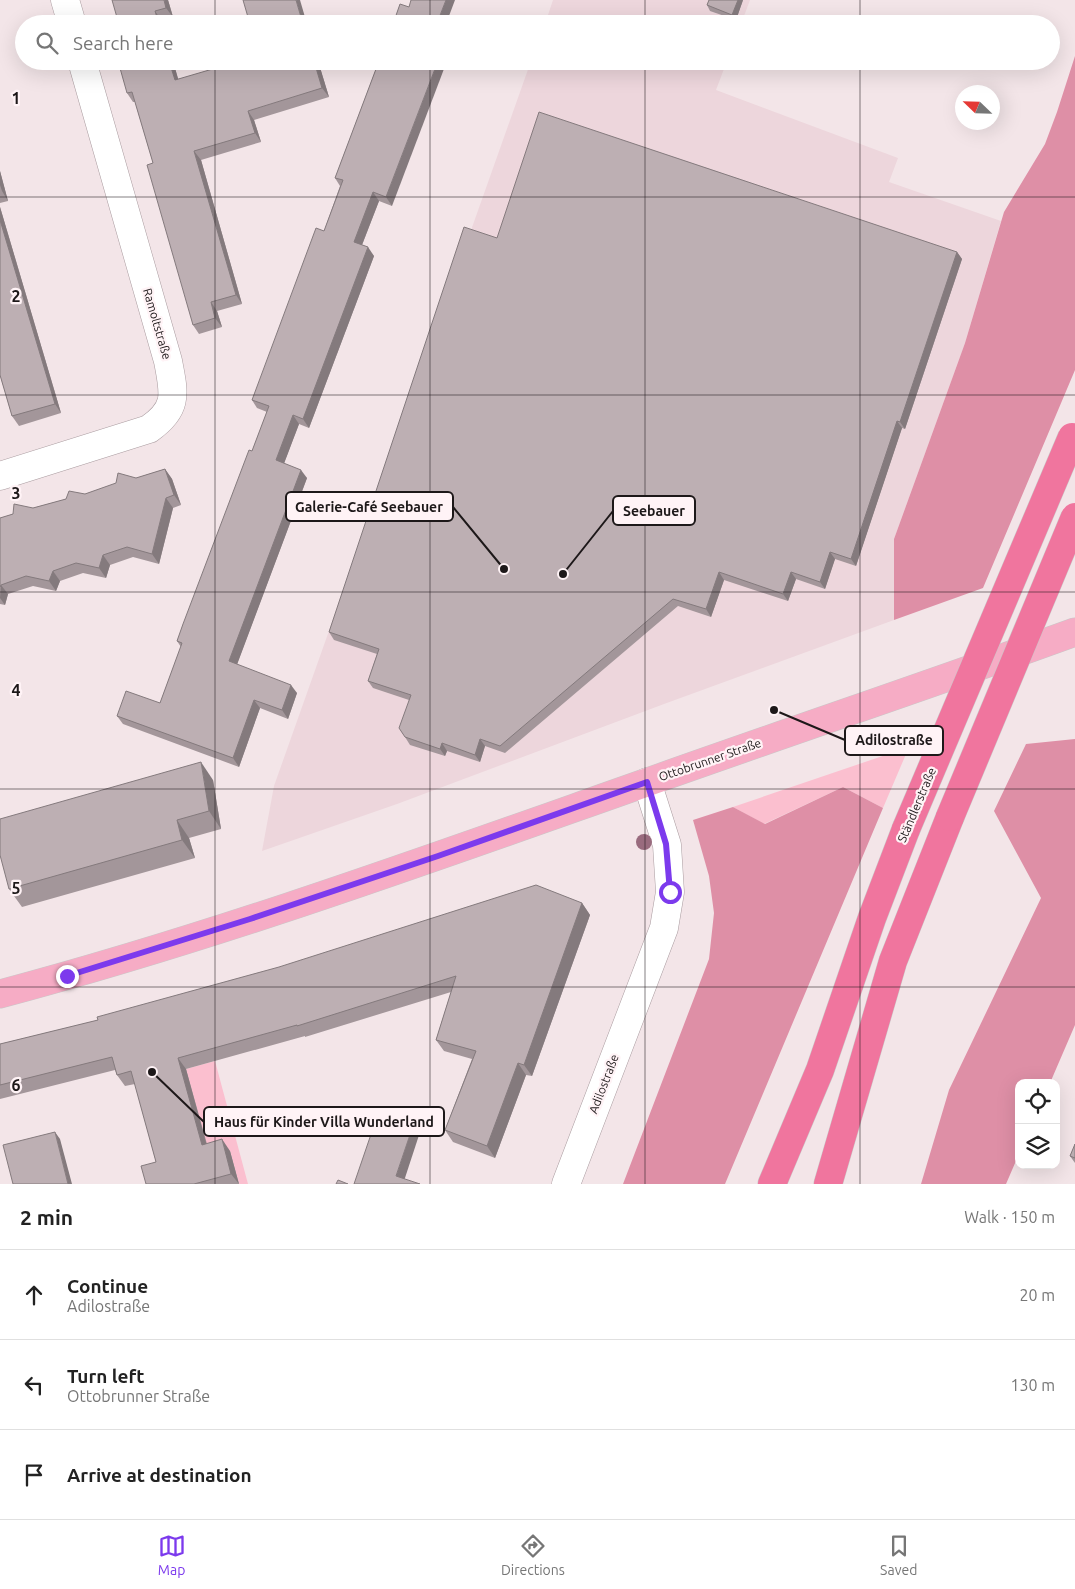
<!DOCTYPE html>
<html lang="en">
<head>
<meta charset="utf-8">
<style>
	:root { --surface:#fff; --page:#f6f6f6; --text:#222; --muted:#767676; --line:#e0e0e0; --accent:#7c3aed }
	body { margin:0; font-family:Ubuntu,sans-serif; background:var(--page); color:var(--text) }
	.controls { position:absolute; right:15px; bottom:15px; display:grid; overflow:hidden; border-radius:10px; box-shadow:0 5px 20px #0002 }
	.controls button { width:45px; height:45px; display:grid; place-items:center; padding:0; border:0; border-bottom:1px solid var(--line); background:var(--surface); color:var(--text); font:25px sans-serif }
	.compass { position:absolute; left:955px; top:85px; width:45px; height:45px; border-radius:50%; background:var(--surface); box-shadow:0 5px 20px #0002; rotate:293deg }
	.stop { position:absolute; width:15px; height:15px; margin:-11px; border:4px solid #7c3aed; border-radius:50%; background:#fff }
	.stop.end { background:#7c3aed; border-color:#fff; box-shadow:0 1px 5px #0008 }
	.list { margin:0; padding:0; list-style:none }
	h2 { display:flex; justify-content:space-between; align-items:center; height:65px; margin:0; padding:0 20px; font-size:21px }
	h2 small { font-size:16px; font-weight:400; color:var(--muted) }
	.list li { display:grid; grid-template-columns:32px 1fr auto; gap:15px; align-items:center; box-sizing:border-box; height:90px; padding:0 20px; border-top:1px solid var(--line) }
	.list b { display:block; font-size:19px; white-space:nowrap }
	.list p { margin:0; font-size:16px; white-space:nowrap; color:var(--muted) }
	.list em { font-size:16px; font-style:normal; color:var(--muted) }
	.icon { flex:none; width:28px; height:28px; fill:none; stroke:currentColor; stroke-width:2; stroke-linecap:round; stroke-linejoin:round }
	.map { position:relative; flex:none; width:1075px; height:1184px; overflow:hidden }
	.search { position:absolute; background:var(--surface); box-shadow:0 5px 20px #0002; left:15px; right:15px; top:15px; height:55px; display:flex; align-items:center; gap:12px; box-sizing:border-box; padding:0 18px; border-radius:28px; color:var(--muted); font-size:19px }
	.sheet { height:335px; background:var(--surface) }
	nav { display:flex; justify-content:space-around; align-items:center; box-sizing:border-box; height:70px; border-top:1px solid var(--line); background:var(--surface); font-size:14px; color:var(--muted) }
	nav a { display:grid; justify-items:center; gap:2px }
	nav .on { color:var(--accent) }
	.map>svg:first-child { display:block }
</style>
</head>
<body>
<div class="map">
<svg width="1075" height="1184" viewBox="0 0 1075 1184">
	<rect width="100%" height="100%" fill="#f3e5e8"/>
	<g fill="#edd6dc">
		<polygon points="553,0 750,0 741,24 545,24"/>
		<polygon points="531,61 727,61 716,90 898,158 889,182 1001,221 965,343 894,539 894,620 664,704 397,804 262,851 274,786"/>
	</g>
	<g fill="#fbbfcf">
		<polygon points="909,747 883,808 843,787 764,824 733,807"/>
		<polygon points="215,1061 248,1184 239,1184 230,1151 210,1157 186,1069"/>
	</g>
	<g fill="#de8fa6">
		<polygon points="1075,56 1075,370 983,588 894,620 894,539 965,343 1004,212 1045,144 1057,112"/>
		<polygon points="1075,739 1075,1025 1050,1083 1019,1083 1019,1154 1006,1184 921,1184 949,1090 1041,898 994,811 1026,744"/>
		<polygon points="843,787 883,808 725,1184 623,1184 709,959 714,913 709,876 693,820 733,807 765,824"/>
	</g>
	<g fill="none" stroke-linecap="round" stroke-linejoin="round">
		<g stroke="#aa9ca0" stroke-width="29">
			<g id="minor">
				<polyline points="65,0 72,24"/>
				<path d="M 0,476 L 149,429 C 179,408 174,393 168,361 L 82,61"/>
				<polyline points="566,1184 664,928 670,892 667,845 647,782"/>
			</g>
		</g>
		<g stroke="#c9c8c8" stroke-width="29">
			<path id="major" d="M 0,994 C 218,936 432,858 645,783 C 788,732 932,684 1075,632"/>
		</g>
		<g stroke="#c9c8c8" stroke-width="29">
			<g id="highway">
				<polyline points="772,1184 820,1070 872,918 906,829"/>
				<polyline points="828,1184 893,961 950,817"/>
			</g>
		</g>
		<use href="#minor" stroke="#fff" stroke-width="28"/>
		<use href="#major" stroke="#f6acc5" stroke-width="28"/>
		<use href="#highway" stroke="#f0759e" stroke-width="28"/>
		<g stroke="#c9c8c8" stroke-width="29" stroke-linecap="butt">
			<g id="highway-bridge">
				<polyline points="950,817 1075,517"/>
				<polyline points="906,829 1072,437"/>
			</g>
		</g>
		<use href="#highway-bridge" stroke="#f0759e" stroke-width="28"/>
	</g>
	<circle fill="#996b7e" cx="644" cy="842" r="8"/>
	<g fill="#a3969a">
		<polygon points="168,0 173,17 161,20 163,24 109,24 118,21"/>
		<polygon points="709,0 743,0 736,20 710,11 707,5"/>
		<polygon points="173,61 178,79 318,61 329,97 254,120 261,142 201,160 242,304 217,311 222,327 199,334 193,325 153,163 135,102 133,102 127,93"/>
		<polygon points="379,61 392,206 379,201 362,245 374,256 309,428 299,424 284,463 307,478 237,664 297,693 288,719 260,708 239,767 123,724 117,716 160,703 181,647 177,641 252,451 267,412 257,408 252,400 324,231 340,186 335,178"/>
		<polygon points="0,171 8,201 0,203"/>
		<polygon points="0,207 61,413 19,426 12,416 0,375"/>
		<polygon points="497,238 957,252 962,259 905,429 902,428 856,566 835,559 825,589 796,579 788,601 724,580 711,617 678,606 505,753 485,746 480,762 447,751 445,756 410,745 405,737 409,700 373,688 368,681 377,654 334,640 329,632"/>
		<polygon points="165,469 172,479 181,505 173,508 159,564 133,557 110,565 106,578 83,573 60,581 56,591 33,586 8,594 5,605 0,604 0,518 33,508 85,494"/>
		<polygon points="213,780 221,829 189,838 195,858 22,907 9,889"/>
		<polygon points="582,903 590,915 532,1076 526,1075 495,1158 453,1142 445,1130 472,1059 444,1051 436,1040 451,992 305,1037 305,1036 186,1069 207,1144 230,1151 239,1184 146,1184 156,1162 135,1084 125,1086 117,1075 115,1070 0,1099 0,1044"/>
		<polygon points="1075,1144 1075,1163 1070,1156"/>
	</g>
	<g fill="#847a7d">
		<polygon points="164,0 168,0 173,17 166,8"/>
		<polygon points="296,0 300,0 307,24 303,24"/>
		<polygon points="446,0 455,0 446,24 439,18"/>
		<polygon points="738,0 743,0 736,20 732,15"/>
		<polygon points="155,11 161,20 163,24 159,24"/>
		<polygon points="169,61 173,61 181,89 175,80"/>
		<polygon points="314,61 318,61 329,97 322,88"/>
		<polygon points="438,61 447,61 392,206 386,197"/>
		<polygon points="248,111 254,120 261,142 255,133"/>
		<polygon points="194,151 201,160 242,304 236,295"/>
		<polygon points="0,171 8,201 2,191 0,185"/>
		<polygon points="373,192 379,201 360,250 354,242"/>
		<polygon points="0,207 61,413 55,404 0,220"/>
		<polygon points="368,247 374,256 309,428 303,419"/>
		<polygon points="957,252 962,259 905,429 900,422"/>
		<polygon points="211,302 217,311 222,327 215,318"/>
		<polygon points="293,415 299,424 282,469 276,460"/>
		<polygon points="897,421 902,428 856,566 851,559"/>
		<polygon points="165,469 172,479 181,505 174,495"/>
		<polygon points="301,470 307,478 235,670 229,661"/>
		<polygon points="166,498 173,508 159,564 152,554"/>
		<polygon points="830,552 835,559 825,589 820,582"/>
		<polygon points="103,555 110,565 106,578 99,568"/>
		<polygon points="53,571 60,581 56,591 49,581"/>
		<polygon points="719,572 724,580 711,617 706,609"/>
		<polygon points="791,572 796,579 788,601 783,594"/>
		<polygon points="1,585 8,594 5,605 0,598"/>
		<polygon points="291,685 297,693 288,719 282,710"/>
		<polygon points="254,700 260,708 239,767 233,758"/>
		<polygon points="480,739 485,746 480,762 475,755"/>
		<polygon points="442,743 447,751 445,756 440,749"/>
		<polygon points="201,762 213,780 221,829 209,811"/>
		<polygon points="177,820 189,838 195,858 182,840"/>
		<polygon points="582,903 590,915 532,1076 524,1065"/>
		<polygon points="178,1058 186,1069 210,1157 202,1145"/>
		<polygon points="518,1063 526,1075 495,1158 487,1146"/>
		<polygon points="415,1120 421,1129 403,1184 396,1176"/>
		<polygon points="55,1132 60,1139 72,1184 68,1184"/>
		<polygon points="222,1139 230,1151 239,1184 231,1174"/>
	</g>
	<g fill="#bdafb3" stroke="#847a7d">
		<polygon points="112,0 164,0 166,8 155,11 159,24 109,24 118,21"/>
		<polygon points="243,0 296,0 303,24 250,24"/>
		<polygon points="411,0 446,0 439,18 452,23 452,24 393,24 400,4 409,7"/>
		<polygon points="709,0 738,0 732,15 707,5"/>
		<polygon points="118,61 169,61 175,80 240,61 314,61 322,88 248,111 255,133 194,151 236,295 211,302 215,318 193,325 147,165 153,163 132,92 127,93"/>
		<polygon points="379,61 438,61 386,197 373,192 354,242 368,247 303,419 293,415 276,460 301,470 229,661 291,685 282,710 254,700 233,758 117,716 126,691 160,703 182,643 177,641 183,624 249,450 252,451 269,406 252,400 316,228 324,231 343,180 335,178"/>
		<polygon points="539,112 957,252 900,422 897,421 851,559 830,552 820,582 791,572 783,594 719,572 706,609 673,599 500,746 480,739 475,755 442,743 440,749 405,737 399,728 411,695 368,681 379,649 329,632 464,227 497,238"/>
		<polygon points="0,220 55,404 12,416 0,375"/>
		<polygon points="165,469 174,495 166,498 152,554 127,547 103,555 99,568 76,563 53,571 49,581 26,576 1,585 0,587 0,518 13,514 14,504 33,508 66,499 69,491 85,494 116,483 118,473 136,478"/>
		<polygon points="201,762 209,811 177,820 182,840 9,889 0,855 0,819"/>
		<polygon points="536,885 582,903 524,1065 518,1063 487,1146 445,1130 476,1051 436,1040 456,976 297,1026 297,1025 178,1058 202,1145 222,1139 231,1174 194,1184 146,1184 141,1166 156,1162 131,1071 117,1075 112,1057 0,1085 0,1044 98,1020 97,1017 279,967"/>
		<polygon points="380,1108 415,1120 396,1176 420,1184 354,1184"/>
		<polygon points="55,1132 68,1184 13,1184 3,1145"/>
		<polygon points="1075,1144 1075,1158 1070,1156"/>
		<polygon points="338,1180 348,1184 336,1184"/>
	</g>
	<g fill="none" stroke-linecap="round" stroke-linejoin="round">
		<polyline stroke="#7c3aed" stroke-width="6" points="67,976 250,919 438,856 647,782 666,844 670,892"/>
	</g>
	<path fill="none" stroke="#1d1819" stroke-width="1" stroke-opacity="0.55" d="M 215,0 L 215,24M 430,0 L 430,24M 645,0 L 645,24M 860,0 L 860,24M 215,61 L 215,1184M 430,61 L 430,1184M 645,61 L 645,1184M 860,61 L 860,1184M 0,197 L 1075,197M 0,395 L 1075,395M 0,592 L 1075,592M 0,789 L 1075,789M 0,987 L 1075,987"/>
	<g text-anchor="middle" stroke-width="4.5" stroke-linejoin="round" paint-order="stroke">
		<g font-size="12" fill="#1d1819" stroke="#fff3f6">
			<text transform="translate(157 324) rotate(74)" y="4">Ramoltstraße</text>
			<text transform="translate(710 760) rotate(-19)" y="4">Ottobrunner Straße</text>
			<text transform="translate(917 805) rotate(-67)" y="4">Ständlerstraße</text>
			<text transform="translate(604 1084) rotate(-69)" y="4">Adilostraße</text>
		</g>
	</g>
	<g font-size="16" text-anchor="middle" font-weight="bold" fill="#1d1819" stroke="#fff3f6" stroke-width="4.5" stroke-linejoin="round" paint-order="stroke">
		<text x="16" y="104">1</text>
		<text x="16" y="302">2</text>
		<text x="16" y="499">3</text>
		<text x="16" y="696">4</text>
		<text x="16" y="894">5</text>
		<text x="16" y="1091">6</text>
	</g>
	<path fill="none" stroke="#1d1819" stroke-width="2" d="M504 569L453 507M563 574L613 511M774 710L845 740M152 1072L204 1122"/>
	<g fill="#1d1819" stroke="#fff3f6" stroke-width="2">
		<circle cx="504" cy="569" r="5"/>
		<circle cx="563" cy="574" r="5"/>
		<circle cx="774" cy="710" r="5"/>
		<circle cx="152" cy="1072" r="5"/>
	</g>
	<g fill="#fff3f6" stroke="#1d1819" stroke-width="2">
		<rect x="286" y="492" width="167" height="29" rx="5"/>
		<rect x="613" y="496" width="82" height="29" rx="5"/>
		<rect x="845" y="726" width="98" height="29" rx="5"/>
		<rect x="204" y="1107" width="240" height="29" rx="5"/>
	</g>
	<g font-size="14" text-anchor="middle" font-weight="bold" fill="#1d1819">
		<text x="369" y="512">Galerie-Café Seebauer</text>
		<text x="654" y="516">Seebauer</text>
		<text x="894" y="745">Adilostraße</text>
		<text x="324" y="1127">Haus für Kinder Villa Wunderland</text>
	</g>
</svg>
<div class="controls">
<button><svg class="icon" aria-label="locate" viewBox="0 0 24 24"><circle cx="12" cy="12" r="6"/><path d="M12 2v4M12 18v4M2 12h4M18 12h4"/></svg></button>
<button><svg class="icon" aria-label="layers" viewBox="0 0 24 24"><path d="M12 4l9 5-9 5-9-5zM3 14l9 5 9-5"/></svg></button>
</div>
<svg class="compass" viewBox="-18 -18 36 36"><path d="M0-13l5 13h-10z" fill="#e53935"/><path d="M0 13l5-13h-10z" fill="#767676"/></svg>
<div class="stop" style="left:670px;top:892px"></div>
<div class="stop end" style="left:67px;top:976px"></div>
<div class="search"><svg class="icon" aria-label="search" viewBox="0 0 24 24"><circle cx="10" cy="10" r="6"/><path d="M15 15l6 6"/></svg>Search here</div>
</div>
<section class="sheet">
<h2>2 min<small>Walk · 150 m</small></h2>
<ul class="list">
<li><svg class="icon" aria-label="ahead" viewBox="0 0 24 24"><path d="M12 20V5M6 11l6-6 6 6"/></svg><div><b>Continue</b><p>Adilostraße</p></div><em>20 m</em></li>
<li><svg class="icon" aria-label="left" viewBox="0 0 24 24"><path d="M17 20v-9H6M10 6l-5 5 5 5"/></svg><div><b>Turn left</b><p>Ottobrunner Straße</p></div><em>130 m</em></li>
<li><svg class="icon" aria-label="arrive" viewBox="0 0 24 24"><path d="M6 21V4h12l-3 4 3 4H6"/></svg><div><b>Arrive at destination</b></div></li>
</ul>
</section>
<nav>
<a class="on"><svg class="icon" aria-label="map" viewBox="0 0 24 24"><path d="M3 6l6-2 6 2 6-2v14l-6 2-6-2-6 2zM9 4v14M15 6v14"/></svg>Map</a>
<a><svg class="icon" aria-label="directions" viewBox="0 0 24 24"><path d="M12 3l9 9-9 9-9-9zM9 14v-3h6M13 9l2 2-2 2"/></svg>Directions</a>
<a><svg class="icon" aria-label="saved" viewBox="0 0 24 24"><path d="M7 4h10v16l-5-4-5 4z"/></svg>Saved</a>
</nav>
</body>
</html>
